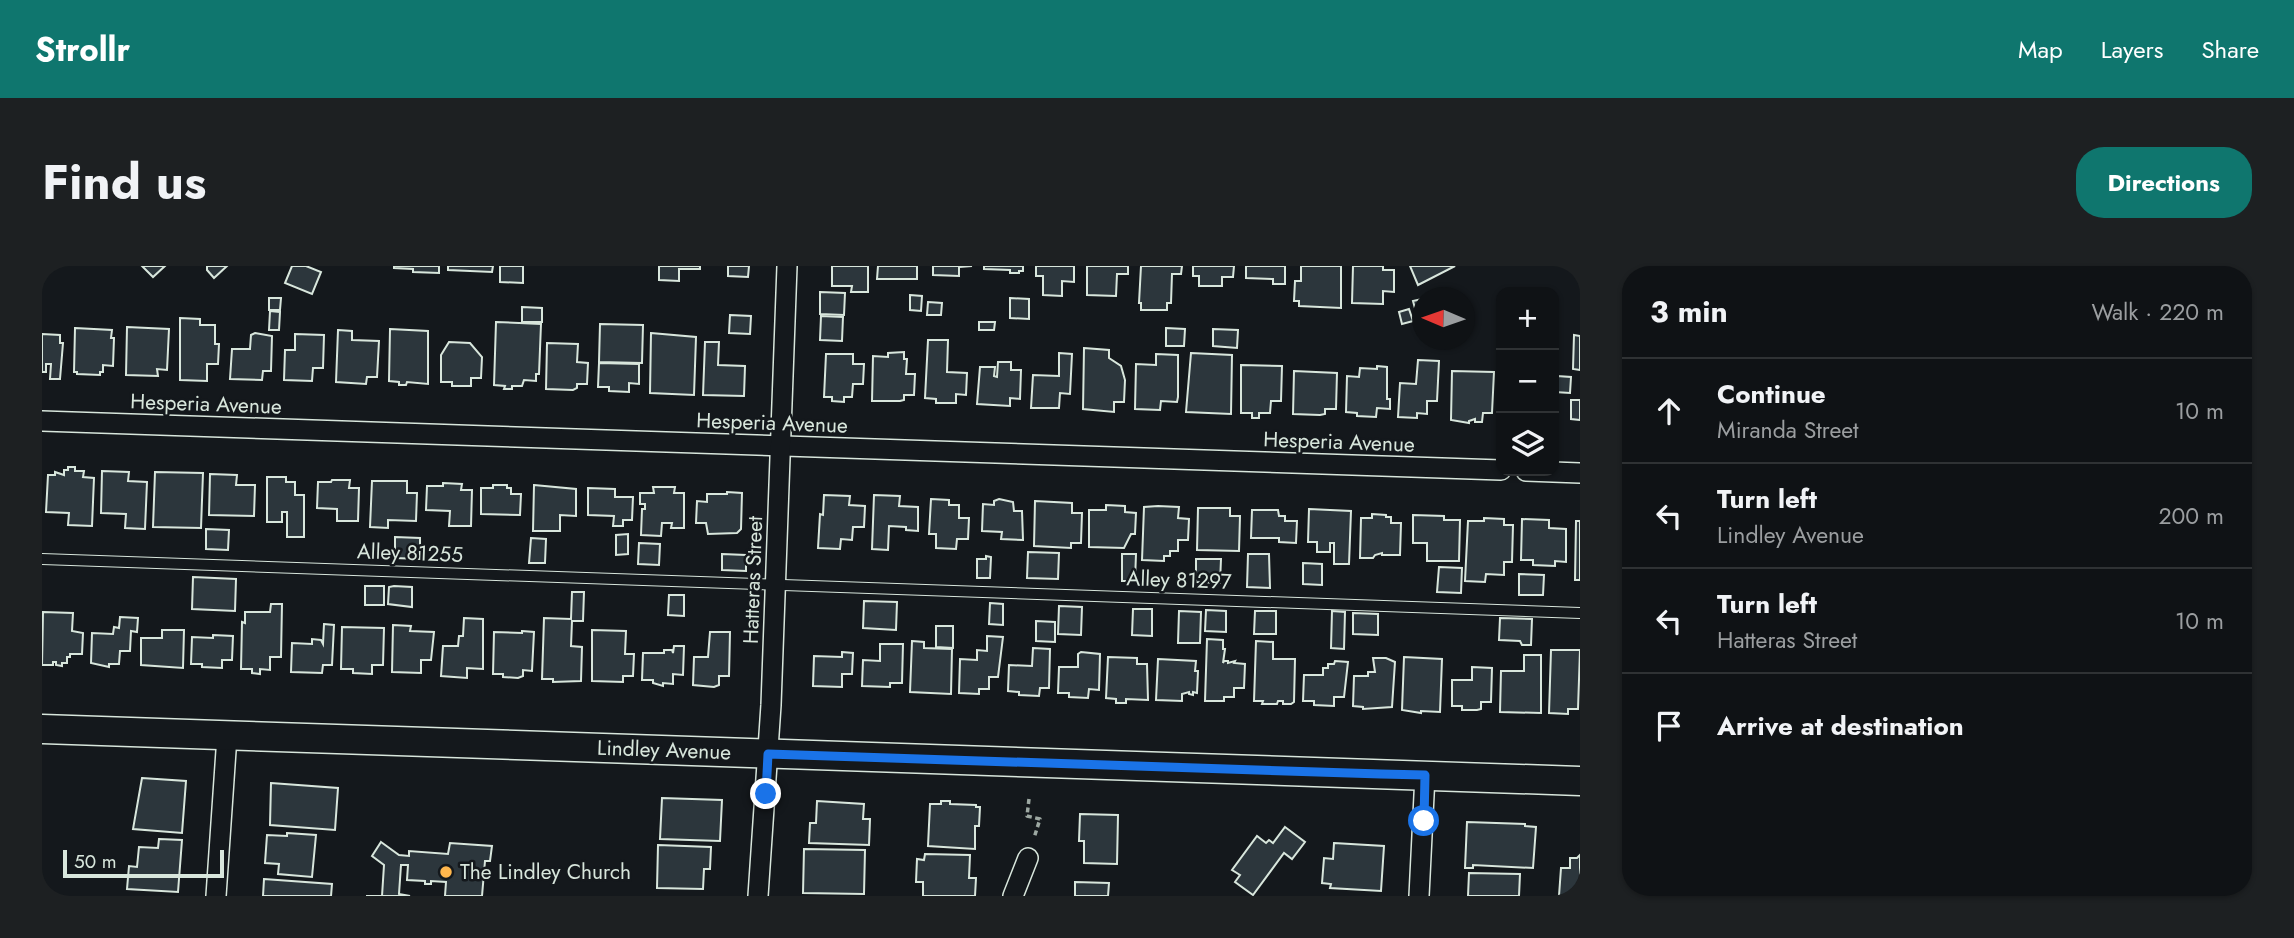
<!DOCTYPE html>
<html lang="en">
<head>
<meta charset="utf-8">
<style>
	:root { --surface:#0f1215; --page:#1d2022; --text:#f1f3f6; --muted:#9b9ea0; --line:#2f3234; --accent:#0f766e }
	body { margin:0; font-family:Jost,sans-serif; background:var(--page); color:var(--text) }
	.controls { position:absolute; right:21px; top:21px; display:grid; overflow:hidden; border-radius:14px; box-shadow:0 2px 5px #0004 }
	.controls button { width:63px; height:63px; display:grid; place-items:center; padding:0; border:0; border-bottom:2px solid var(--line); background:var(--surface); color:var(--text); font:35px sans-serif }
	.compass { position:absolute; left:1370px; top:21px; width:63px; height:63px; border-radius:50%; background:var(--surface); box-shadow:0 2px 5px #0004; rotate:272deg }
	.scale { position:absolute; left:21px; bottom:18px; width:161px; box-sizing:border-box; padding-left:7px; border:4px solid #d8e6dc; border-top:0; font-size:19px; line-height:24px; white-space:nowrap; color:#d8e6dc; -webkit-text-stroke:5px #14181c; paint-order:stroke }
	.stop { position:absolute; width:21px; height:21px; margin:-16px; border:5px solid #1a73e8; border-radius:50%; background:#fff }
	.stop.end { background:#1a73e8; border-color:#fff; box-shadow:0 2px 7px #0008 }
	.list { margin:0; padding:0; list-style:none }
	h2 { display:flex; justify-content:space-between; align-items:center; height:91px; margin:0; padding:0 28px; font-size:30px }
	h2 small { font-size:23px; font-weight:400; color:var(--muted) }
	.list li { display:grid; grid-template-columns:46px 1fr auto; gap:21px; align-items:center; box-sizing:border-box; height:105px; padding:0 28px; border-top:2px solid var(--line) }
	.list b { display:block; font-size:26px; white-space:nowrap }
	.list p { margin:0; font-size:23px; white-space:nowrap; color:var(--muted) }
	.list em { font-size:23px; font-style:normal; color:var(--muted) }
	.icon { flex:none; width:38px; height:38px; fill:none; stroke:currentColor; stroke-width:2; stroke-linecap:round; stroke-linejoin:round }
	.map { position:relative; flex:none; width:1538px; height:630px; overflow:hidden; border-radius:28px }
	header { display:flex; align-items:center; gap:42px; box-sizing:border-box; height:98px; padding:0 35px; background:var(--accent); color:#fff }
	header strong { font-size:33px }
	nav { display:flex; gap:38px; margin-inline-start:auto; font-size:24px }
	.intro { display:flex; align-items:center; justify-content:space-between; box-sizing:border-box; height:168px; padding:0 42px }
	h1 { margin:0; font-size:49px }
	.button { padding:18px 32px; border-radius:28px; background:var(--accent); color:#fff; font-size:24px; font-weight:700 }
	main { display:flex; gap:42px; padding:0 42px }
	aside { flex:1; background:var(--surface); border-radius:28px; box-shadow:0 2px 5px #0004 }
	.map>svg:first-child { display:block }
</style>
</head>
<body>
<header>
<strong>Strollr</strong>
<nav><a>Map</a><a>Layers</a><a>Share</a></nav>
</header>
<div class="intro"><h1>Find us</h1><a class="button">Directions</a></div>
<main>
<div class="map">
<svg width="1538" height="630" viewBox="0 0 1538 630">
	<rect width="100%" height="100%" fill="#14181c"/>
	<g fill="#2c363c" stroke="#d8e6dc" stroke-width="2">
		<polygon points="100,0 123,0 111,11"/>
		<polygon points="165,0 185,0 172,12 165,4"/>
		<polygon points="250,0 264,0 279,6 270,28 243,17"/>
		<polygon points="352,0 397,0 397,7 371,6 371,3 352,2"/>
		<polygon points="406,0 451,0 450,6 406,4"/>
		<polygon points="458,0 481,0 481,17 458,16"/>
		<polygon points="617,0 658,0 658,3 637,3 637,15 617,14"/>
		<polygon points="686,0 707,0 706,11 686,10"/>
		<polygon points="790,0 826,0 826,26 809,26 810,20 790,20"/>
		<polygon points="836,0 875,0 875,13 835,13"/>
		<polygon points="891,0 930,0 917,1 917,10 891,9"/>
		<polygon points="942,0 981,0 981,5 977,5 977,7 968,7 968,4 942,3"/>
		<polygon points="994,0 1032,0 1032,16 1020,15 1020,30 1001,29 1001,10 994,10"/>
		<polygon points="1045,0 1086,0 1086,8 1075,8 1074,30 1045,29"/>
		<polygon points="1099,0 1140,0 1139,8 1130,8 1129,37 1125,37 1125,44 1099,44 1099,37 1097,37"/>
		<polygon points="1151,0 1192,0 1191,11 1180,11 1180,20 1157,20 1157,10 1151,10"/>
		<polygon points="1204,0 1243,0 1243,18 1231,18 1231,13 1204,12"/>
		<polygon points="1259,0 1299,0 1299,42 1257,40 1257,35 1252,35 1253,15 1259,15"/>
		<polygon points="1311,0 1341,0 1341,4 1352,4 1352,26 1341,25 1341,38 1310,37"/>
		<polygon points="1368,0 1413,0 1376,19"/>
		<polygon points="778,26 803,27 802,49 778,48"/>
		<polygon points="868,29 880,30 879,45 868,44"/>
		<polygon points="227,32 239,32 238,44 227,44"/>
		<polygon points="968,32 987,33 987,53 968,52"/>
		<polygon points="1380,33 1380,60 1378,61 1371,35"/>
		<polygon points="886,36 900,37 899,49 885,49"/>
		<polygon points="480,41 500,42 500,56 480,56"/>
		<polygon points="1367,43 1371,55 1360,58 1357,46"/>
		<polygon points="228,45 238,46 237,64 227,64"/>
		<polygon points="688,49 709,50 708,68 687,67"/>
		<polygon points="779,50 801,51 800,75 778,74"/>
		<polygon points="138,52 158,53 158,59 173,59 173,78 177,78 176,98 165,98 165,115 138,114"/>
		<polygon points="454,56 499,58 497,108 494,108 494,115 482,114 480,120 470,120 470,123 462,123 463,120 452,119"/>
		<polygon points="937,56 953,56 952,64 937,64"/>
		<polygon points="558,58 601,59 600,97 557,96"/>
		<polygon points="85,61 127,63 125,104 115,103 116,110 84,109"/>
		<polygon points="33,62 70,64 69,72 72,72 71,100 61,99 61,106 58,106 58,109 35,108 35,106 32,106"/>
		<polygon points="1124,62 1143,63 1142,80 1124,80"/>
		<polygon points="348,63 386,65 386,118 365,116 364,119 357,119 357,116 347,115"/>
		<polygon points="1171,63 1196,64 1195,82 1171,80"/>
		<polygon points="296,64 310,65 310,74 337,75 335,111 325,111 324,118 294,116"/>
		<polygon points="213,67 230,70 229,105 221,105 220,114 188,113 190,83 208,83 209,69"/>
		<polygon points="609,67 654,71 652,129 608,127"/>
		<polygon points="0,68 18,69 18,77 21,77 18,113 8,113 9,98 4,98 4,106 0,106"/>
		<polygon points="253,68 282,69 281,102 271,102 270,115 242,114 243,84 253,84"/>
		<polygon points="1532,69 1538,70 1538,104 1531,103"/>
		<polygon points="886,74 906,74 905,106 925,107 924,129 914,128 914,137 894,137 894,133 883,132"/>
		<polygon points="407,76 428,77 440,91 439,112 429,112 429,120 410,120 410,116 399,116 399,89"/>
		<polygon points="663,76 677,76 676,99 703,100 702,130 661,129"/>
		<polygon points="505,77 536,78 535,96 546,97 545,118 535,118 535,122 531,124 504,123"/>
		<polygon points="1042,82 1067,84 1067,92 1079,100 1083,114 1082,136 1072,136 1072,146 1041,143"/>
		<polygon points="862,86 862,93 865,93 864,108 873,108 872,129 862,129 862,134 858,135 830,135 831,90 846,91 846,87"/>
		<polygon points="1017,87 1030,88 1028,128 1018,127 1017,142 989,142 991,109 1017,110"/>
		<polygon points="1149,87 1190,89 1189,148 1144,146"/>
		<polygon points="784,88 811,88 811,98 822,98 821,118 811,118 810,131 802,131 802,136 790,135 790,131 782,131"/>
		<polygon points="1114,88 1136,89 1136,131 1135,136 1119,135 1118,144 1093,143 1094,98 1114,99"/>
		<polygon points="1376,94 1397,95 1395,135 1385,135 1385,148 1375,147 1375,152 1356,151 1358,117 1374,118"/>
		<polygon points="956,96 969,96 969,104 979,104 978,133 968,132 968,140 935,138 938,101 953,101 952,110 955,111"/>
		<polygon points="557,97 597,98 597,118 587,117 587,126 567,125 567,121 556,121"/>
		<polygon points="1199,99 1240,100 1239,135 1229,135 1228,147 1217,147 1217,152 1210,152 1210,147 1199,147"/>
		<polygon points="1335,100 1345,101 1345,133 1348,133 1348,143 1335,142 1334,151 1315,150 1315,147 1304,146 1305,110 1317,111 1318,102 1335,103"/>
		<polygon points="1252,105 1295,107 1294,143 1283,143 1283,148 1278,149 1251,148"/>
		<polygon points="1410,105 1452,106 1450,147 1441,147 1440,156 1433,156 1433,153 1427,155 1427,157 1409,154"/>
		<polygon points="1515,110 1529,111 1528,127 1513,126"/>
		<polygon points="1529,134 1538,134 1538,154 1529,153"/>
		<polygon points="26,201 33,201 33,205 42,205 41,211 52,212 50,260 26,259 27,247 4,246 6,209 13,209 13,206 22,209 22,204 26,204"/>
		<polygon points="60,205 87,206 86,215 105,216 103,263 83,262 84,248 59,247"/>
		<polygon points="113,206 161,207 159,262 111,261"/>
		<polygon points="168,208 195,209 194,219 213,219 212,250 167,249"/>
		<polygon points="225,211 244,211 244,216 253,216 253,229 262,229 262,271 245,271 245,246 240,246 240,256 225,256"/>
		<polygon points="290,214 308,214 307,222 317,222 316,255 295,255 295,243 275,242 276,216 289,216"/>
		<polygon points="330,215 365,215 365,227 375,227 374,255 346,254 346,262 328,261"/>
		<polygon points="401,217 420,218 419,224 430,224 429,260 407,260 408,245 384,244 385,220 401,220"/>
		<polygon points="451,219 465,219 465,222 469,222 469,228 479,228 478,249 439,248 439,222 451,222"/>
		<polygon points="492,219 534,223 534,250 518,249 518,265 491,265"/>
		<polygon points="611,221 633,221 632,227 642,227 642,262 629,262 630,257 620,257 619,270 599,269 600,243 603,243 603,238 598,238 598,227 612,227"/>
		<polygon points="546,222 573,223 573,231 591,231 590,254 581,254 581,260 571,260 572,250 546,249"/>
		<polygon points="685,226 700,227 699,263 695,267 666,268 664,257 654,257 655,235 665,236 665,228 685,228"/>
		<polygon points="782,229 808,230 807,239 823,240 822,261 811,261 810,274 799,273 798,283 776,282 778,248 781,249"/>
		<polygon points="832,229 858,230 857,240 876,241 876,265 864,264 864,261 847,260 846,284 830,283"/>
		<polygon points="889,233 907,234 907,239 917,239 917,252 927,252 926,273 915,273 914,283 894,282 894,268 887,268"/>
		<polygon points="957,233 971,236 972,245 980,245 981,274 959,273 960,266 940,265 941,238 952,239 952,235"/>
		<polygon points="993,235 1030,237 1030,247 1040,247 1039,277 1029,277 1029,282 992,280"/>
		<polygon points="1064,239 1083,240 1083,246 1094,247 1093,268 1089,268 1082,282 1047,281 1047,244 1064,244"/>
		<polygon points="1116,240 1137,241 1136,252 1147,253 1146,274 1136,274 1136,285 1128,285 1128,290 1122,290 1122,295 1100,294 1102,241"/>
		<polygon points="1156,242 1188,242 1188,250 1198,250 1197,285 1155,284"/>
		<polygon points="1267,243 1309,245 1307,298 1292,298 1292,277 1288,277 1288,286 1275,286 1275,276 1266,276"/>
		<polygon points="1210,244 1236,244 1237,250 1243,250 1243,255 1255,255 1254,277 1237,276 1237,272 1209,272"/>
		<polygon points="1330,248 1344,249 1344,251 1349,251 1349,257 1359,257 1358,289 1340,289 1340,287 1333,289 1331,292 1318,292 1319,252 1330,252"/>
		<polygon points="1371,249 1402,250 1402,254 1418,254 1417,295 1385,295 1385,277 1371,277"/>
		<polygon points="1442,252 1462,253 1462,259 1471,259 1470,296 1462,296 1462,309 1444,308 1443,316 1423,315 1426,255 1442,255"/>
		<polygon points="1480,253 1507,254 1507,262 1524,263 1524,296 1513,295 1513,300 1491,299 1491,294 1479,294"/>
		<polygon points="1534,255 1538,255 1538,314 1533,314"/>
		<polygon points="164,263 187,264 186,284 164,283"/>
		<polygon points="586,268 586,288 574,289 574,269"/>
		<polygon points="353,271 378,272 378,293 353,292"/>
		<polygon points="489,272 504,273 503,297 487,297"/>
		<polygon points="597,277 618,278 617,299 596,298"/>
		<polygon points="986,286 1017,287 1016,313 985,312"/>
		<polygon points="680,288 704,289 704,305 680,304"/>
		<polygon points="1080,288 1094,288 1093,315 1080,315"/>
		<polygon points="1206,288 1227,288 1228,322 1205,321"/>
		<polygon points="944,290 949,291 948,312 935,312 935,293 944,293"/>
		<polygon points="1154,293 1179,293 1178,317 1154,316"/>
		<polygon points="1261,297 1280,298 1280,319 1261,318"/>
		<polygon points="1397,301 1420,302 1419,327 1395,326"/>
		<polygon points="1477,308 1502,309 1501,329 1477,329"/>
		<polygon points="151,311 194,313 193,345 150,343"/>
		<rect x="323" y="320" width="19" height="19"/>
		<polygon points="352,320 370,321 370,341 346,338 347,321"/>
		<polygon points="530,326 542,326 541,355 530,355 529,380 540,381 539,415 511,416 511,413 500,413 502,352 529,353"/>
		<polygon points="627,329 642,329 642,350 626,349"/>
		<polygon points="822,335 855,336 854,364 821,362"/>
		<polygon points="948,337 961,338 961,359 947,358"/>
		<polygon points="229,338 240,338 239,391 228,391 228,404 218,403 218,408 210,407 210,403 199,403 200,356 203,357 203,346 228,346"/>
		<polygon points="1017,340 1040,341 1039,369 1016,368"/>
		<polygon points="1091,343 1110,343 1110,370 1090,369"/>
		<polygon points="1164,344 1184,345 1184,366 1163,365"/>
		<polygon points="1137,345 1159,346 1158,377 1136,377"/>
		<polygon points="1213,345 1234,345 1234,368 1212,368"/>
		<polygon points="1290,345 1303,346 1302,383 1289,382"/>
		<polygon points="1,346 31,347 30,365 41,367 40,388 28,388 28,391 25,391 25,397 20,397 20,400 14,399 14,396 11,396 11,399 0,399"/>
		<polygon points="1311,347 1336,348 1336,369 1311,368"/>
		<polygon points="78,351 96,352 95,366 89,365 88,385 78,385 77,398 67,398 67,401 49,397 50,367 71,368 72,361 77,362"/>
		<polygon points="422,352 441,353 441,403 425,402 425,412 399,410 401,380 416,380 417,370 421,370"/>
		<polygon points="1458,352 1490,353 1489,379 1480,379 1478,375 1457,374"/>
		<polygon points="994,355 1013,356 1013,376 994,375"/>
		<polygon points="282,358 292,359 290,399 281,399 280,407 249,406 250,377 270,378 270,373 279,374 281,378"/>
		<polygon points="351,359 369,360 368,365 392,366 389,394 379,394 379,407 350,406"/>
		<polygon points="894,360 911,360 911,382 894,381"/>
		<polygon points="300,361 342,362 341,399 330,399 330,408 311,407 311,403 299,403"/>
		<polygon points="120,364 142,364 141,402 99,399 99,372 120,372"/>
		<polygon points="550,364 584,365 583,388 592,388 591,410 581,410 581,416 550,415"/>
		<polygon points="480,365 492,366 490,405 481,404 481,410 476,412 461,411 461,408 451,408 452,366 480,367"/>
		<polygon points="668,366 688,366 687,410 677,410 677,419 672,421 651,419 652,391 666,391"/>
		<polygon points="171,369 191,370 190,394 180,394 180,402 160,401 160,398 149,398 150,371 171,372"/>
		<polygon points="945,370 961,371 956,411 947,411 947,423 937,423 937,428 917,427 918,393 935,394 935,384 945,385"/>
		<polygon points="1165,373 1181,374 1181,383 1183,383 1181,397 1182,395 1186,395 1186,397 1193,395 1192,397 1203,398 1202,422 1192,422 1192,431 1182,431 1182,435 1163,435"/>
		<polygon points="870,375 882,376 882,382 910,383 909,428 868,426"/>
		<polygon points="1214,375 1231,376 1231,393 1253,393 1252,436 1249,438 1241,438 1241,435 1236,435 1235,438 1220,438 1221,435 1212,435"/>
		<polygon points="838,378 861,378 860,417 848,417 848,421 820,420 821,394 838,395"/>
		<polygon points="632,380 642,380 641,409 631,408 631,418 621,417 621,420 611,417 611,414 600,414 601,387 622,387 622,384 630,384 631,387"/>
		<polygon points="991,382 1008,383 1007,422 998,422 997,430 977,429 977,426 966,425 967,399 990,400"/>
		<polygon points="1509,384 1538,384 1536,443 1526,443 1526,448 1507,447"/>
		<polygon points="800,386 811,387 810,408 800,408 800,421 771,420 772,390 800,391"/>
		<polygon points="1039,386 1058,388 1057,424 1047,423 1046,432 1027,431 1027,427 1016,427 1017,401 1036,401 1036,388"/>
		<polygon points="1482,389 1499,389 1499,447 1458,446 1459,405 1482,405"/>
		<polygon points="1066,391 1095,392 1095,398 1105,398 1106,434 1084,433 1084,437 1074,437 1074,433 1064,432"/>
		<polygon points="1362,391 1400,393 1398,446 1379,445 1379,447 1360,444"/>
		<polygon points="1331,392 1344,392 1353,396 1350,441 1321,443 1321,441 1311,440 1312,410 1326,410 1326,406 1333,406"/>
		<polygon points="1116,393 1154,395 1153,405 1156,405 1155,427 1151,426 1151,429 1147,428 1147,426 1140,428 1140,435 1114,434"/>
		<polygon points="1293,395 1306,396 1302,431 1292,431 1292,440 1272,439 1272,435 1261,435 1262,409 1281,409 1281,402 1286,402 1286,398 1292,398"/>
		<polygon points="1430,401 1450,402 1449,436 1439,436 1439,443 1435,444 1420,444 1420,440 1410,440 1410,414 1430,414"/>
		<polygon points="100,512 144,515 140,567 91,563"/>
		<polygon points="229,517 296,522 293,564 228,559"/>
		<polygon points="620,532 680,534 678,575 618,573"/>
		<polygon points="775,535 822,538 821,553 828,553 827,579 767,577 768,557 774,557"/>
		<polygon points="899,535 908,535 908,538 934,539 934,541 938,541 937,560 933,560 933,583 886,580 888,538 899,538"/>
		<polygon points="1038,548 1076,549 1075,598 1042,597 1042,575 1037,575"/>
		<polygon points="1425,556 1483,558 1483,560 1494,561 1491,602 1431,599 1431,602 1423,602"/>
		<polygon points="1243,561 1263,576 1250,593 1242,587 1211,629 1193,616 1198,609 1190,604 1215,570 1224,577 1227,574 1231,577"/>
		<polygon points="245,567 274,569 270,611 236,608 237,598 223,597 225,569 245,570"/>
		<polygon points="117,573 140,574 136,626 85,623 87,600 95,601 97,581 116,582"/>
		<polygon points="339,576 357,589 367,590 367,585 406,588 408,577 450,580 448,595 443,595 440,630 403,630 404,616 389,615 389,618 383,618 383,615 365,614 366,599 359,599 357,628 368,630 324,630 340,630 342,599 330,590"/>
		<polygon points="1292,577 1342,580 1339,625 1288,622 1289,618 1280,617 1282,592 1291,593"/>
		<polygon points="616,579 669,581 668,603 662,603 661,623 615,622"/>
		<polygon points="762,583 823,584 822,628 761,627"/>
		<polygon points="883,588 928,589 927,612 934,612 933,630 881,630 881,616 874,616 875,593 882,594"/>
		<polygon points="1538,589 1538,630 1517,630 1519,602 1528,602 1528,592 1535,592"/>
		<polygon points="1427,607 1478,608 1477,630 1426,630"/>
		<polygon points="222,613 290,618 289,630 221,630"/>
		<polygon points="1033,616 1067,617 1066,630 1033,630"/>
	</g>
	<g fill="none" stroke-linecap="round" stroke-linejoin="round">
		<g stroke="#d8e6dc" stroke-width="12">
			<polyline id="service" points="0,293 1538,347"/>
		</g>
		<g stroke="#d8e6dc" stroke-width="22">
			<g id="minor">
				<polyline points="0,155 1459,204"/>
				<polyline points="1484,205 1538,207"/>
				<polyline points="174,630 185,470"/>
				<polyline points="716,630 729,439 745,0"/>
				<polyline points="971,630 986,592"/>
				<polyline points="1377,630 1383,509"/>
			</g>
		</g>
		<g stroke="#d8e6dc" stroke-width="31">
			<polyline id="secondary" points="0,463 1538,515"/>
		</g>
		<polyline stroke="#9da8a2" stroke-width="3.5" stroke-dasharray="5 3.5" stroke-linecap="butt" points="987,533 985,550 998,553 992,572"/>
		<use href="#service" stroke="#14181c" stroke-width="10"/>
		<use href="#minor" stroke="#14181c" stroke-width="19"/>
		<use href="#secondary" stroke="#14181c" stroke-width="28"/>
	</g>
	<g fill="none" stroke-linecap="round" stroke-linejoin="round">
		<polyline stroke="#1a73e8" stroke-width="9" points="724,528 726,488 1339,508 1383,509 1382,555"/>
	</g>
	<circle fill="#ffb74d" stroke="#14181c" stroke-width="2.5" cx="404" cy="606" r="7"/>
	<g text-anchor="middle" stroke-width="5" stroke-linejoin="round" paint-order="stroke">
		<g font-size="21" fill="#d8e6dc" stroke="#14181c">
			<text transform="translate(164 138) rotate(2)" y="7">Hesperia Avenue</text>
			<text transform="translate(730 157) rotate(2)" y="7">Hesperia Avenue</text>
			<text transform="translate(1297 176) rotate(2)" y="7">Hesperia Avenue</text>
			<text transform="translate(368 287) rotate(2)" y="7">Alley 81255</text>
			<text transform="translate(711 314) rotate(-88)" y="7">Hatteras Street</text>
			<text transform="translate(1137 314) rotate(2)" y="7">Alley 81297</text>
			<text transform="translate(622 484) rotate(2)" y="7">Lindley Avenue</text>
		</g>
		<g font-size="21" fill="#d8e6dc" stroke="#14181c" text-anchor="start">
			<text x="418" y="613">The Lindley Church</text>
		</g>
	</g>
</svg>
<div class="controls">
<button>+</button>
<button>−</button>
<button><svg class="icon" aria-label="layers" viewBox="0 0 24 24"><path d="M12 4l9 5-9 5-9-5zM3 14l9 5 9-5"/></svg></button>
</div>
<svg class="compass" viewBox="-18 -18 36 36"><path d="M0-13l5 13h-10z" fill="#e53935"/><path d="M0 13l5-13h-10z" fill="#9b9ea0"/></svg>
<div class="scale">50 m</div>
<div class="stop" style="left:1382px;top:555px"></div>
<div class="stop end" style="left:724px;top:528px"></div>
</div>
<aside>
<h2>3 min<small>Walk · 220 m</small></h2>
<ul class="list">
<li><svg class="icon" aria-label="ahead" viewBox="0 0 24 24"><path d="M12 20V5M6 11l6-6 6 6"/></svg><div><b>Continue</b><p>Miranda Street</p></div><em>10 m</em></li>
<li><svg class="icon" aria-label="left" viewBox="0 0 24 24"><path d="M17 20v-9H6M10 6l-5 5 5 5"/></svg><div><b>Turn left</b><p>Lindley Avenue</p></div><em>200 m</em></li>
<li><svg class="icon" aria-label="left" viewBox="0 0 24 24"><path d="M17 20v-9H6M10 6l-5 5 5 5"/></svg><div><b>Turn left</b><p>Hatteras Street</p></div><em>10 m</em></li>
<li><svg class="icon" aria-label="arrive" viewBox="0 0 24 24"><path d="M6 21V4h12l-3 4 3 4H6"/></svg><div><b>Arrive at destination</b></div></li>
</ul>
</aside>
</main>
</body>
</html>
